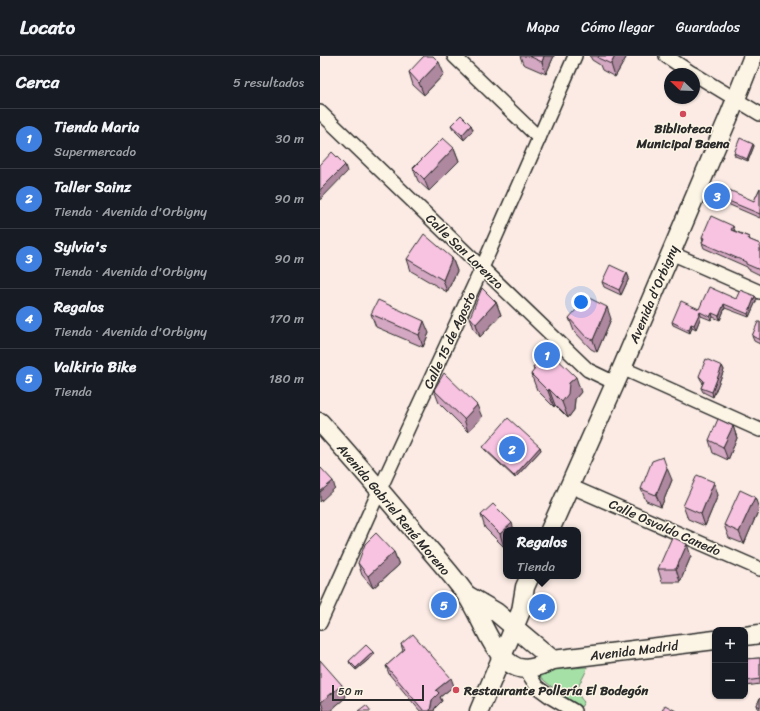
<!DOCTYPE html>
<html lang="es">
<head>
<meta charset="utf-8">
<style>
	:root { --surface:#171b24; --page:#242831; --text:#f1f3f6; --muted:#9ea1a6; --line:#363941; --accent:#d1495b }
	body { margin:0; font-family:Sriracha,sans-serif; background:var(--page); color:var(--text) }
	.controls { position:absolute; right:12px; bottom:12px; display:grid; overflow:hidden; border-radius:8px; box-shadow:0 1px 3px #0004 }
	.controls button { width:36px; height:36px; display:grid; place-items:center; padding:0; border:0; border-bottom:1px solid var(--line); background:var(--surface); color:var(--text); font:20px sans-serif }
	.compass { position:absolute; left:344px; top:12px; width:36px; height:36px; border-radius:50%; background:var(--surface); box-shadow:0 1px 3px #0004; rotate:293deg }
	.scale { position:absolute; left:12px; bottom:10px; width:92px; box-sizing:border-box; padding-left:4px; border:2px solid #2b2b2b; border-top:0; font-size:11px; line-height:14px; white-space:nowrap; color:#2b2b2b; -webkit-text-stroke:3px #fcf5e5; paint-order:stroke }
	.you { position:absolute; left:261px; top:246px; width:14px; height:14px; margin:-10px; border:3px solid #fff; border-radius:50%; background:#1a73e8; box-shadow:0 0 0 6px #1a73e833 }
	.badge { display:grid; place-items:center; width:26px; height:26px; border-radius:50%; background:var(--accent); color:#fff; font-size:13px; font-weight:700 }
	.pin { position:absolute; translate:-50% -50%; border:2px solid #fff; box-shadow:0 1px 4px #0006 }
	.popup { position:absolute; left:183px; top:471px; width:78px; height:52px; box-sizing:border-box; display:grid; place-content:center; border-radius:8px; background:var(--surface); filter:drop-shadow(0 1px 3px #0005); font-size:13px; white-space:nowrap; color:var(--muted) }
	.popup b { font-size:15px; color:var(--text) }
	.popup::after { content:''; position:absolute; left:50%; top:100%; margin-left:-8px; border:8px solid transparent; border-top-color:var(--surface) }
	.list { margin:0; padding:0; list-style:none }
	h2 { display:flex; justify-content:space-between; align-items:center; height:52px; margin:0; padding:0 16px; font-size:17px }
	h2 small { font-size:13px; font-weight:400; color:var(--muted) }
	.list li { display:grid; grid-template-columns:26px 1fr auto; gap:12px; align-items:center; box-sizing:border-box; height:60px; padding:0 16px; border-top:1px solid var(--line) }
	.list b { display:block; font-size:15px; white-space:nowrap }
	.list p { margin:0; font-size:13px; white-space:nowrap; color:var(--muted) }
	.list em { font-size:13px; font-style:normal; color:var(--muted) }
	.map { position:relative; flex:none; width:440px; height:655px; overflow:hidden }
	header { display:flex; align-items:center; gap:24px; box-sizing:border-box; height:56px; padding:0 20px; background:var(--surface); border-bottom:1px solid var(--line) }
	header strong { font-size:19px }
	nav { display:flex; gap:22px; margin-inline-start:auto; font-size:14px }
	main { display:flex }
	aside { flex:1; background:var(--surface) }
	.map>svg:first-child { display:block }
</style>
</head>
<body>
<header>
<strong>Locato</strong>
<nav><a>Mapa</a><a>Cómo llegar</a><a>Guardados</a></nav>
</header>
<main>
<aside>
<h2>Cerca<small>5 resultados</small></h2>
<ul class="list">
<li><span class="badge" style="background:#3f7fe0">1</span><div><b>Tienda Maria</b><p>Supermercado</p></div><em>30 m</em></li>
<li><span class="badge" style="background:#3f7fe0">2</span><div><b>Taller Sainz</b><p>Tienda · Avenida d'Orbigny</p></div><em>90 m</em></li>
<li><span class="badge" style="background:#3f7fe0">3</span><div><b>Sylvia's</b><p>Tienda · Avenida d'Orbigny</p></div><em>90 m</em></li>
<li><span class="badge" style="background:#3f7fe0">4</span><div><b>Regalos</b><p>Tienda · Avenida d'Orbigny</p></div><em>170 m</em></li>
<li><span class="badge" style="background:#3f7fe0">5</span><div><b>Valkiria Bike</b><p>Tienda</p></div><em>180 m</em></li>
</ul>
</aside>
<div class="map">
<svg width="440" height="655" viewBox="0 0 440 655">
	<rect width="100%" height="100%" fill="#fbebe4"/>
	<filter id="ink" filterUnits="userSpaceOnUse"><feTurbulence type="fractalNoise" baseFrequency=".025" numOctaves="2"/><feDisplacementMap in="SourceGraphic" scale="8" xChannelSelector="R" yChannelSelector="G"/><feConvolveMatrix kernelMatrix="1 2 1 2 8 2 1 2 1" color-interpolation-filters="sRGB"/></filter>
	<g filter="url(#ink)">
		<path fill="#a5e0a6" stroke="#688668" d="M 267,611 C 265,624 250,632 264,646 L 261,651 L 238,636 L 219,620 L 218,617 L 222,614 Z"/>
		<g fill="none" stroke-linecap="round" stroke-linejoin="round">
			<g stroke="#2b2b2b" stroke-width="16">
				<g id="street">
					<polyline points="134,0 219,82"/>
					<polyline points="346,0 373,18"/>
					<polyline points="374,18 440,58"/>
					<polyline points="0,56 268,314 295,327"/>
					<polyline points="351,197 440,236"/>
					<polyline points="302,312 440,374"/>
					<polyline points="250,430 440,513"/>
					<polyline points="0,567 60,433 162,212 255,0"/>
					<polyline points="206,614 217,631 232,642 254,655"/>
				</g>
			</g>
			<g stroke="#2b2b2b" stroke-width="21">
				<g id="secondary">
					<path d="M 0,366 C 36,406 71,447 105,488 C 119,505 135,522 147,540 C 161,560 170,594 191,608 C 204,618 220,610 233,604 L 395,584"/>
					<polyline points="230,474 302,312 410,58 433,0"/>
					<polyline points="147,539 176,556 233,604"/>
					<polyline points="425,580 440,578"/>
					<polyline points="159,655 201,555 205,531 210,520"/>
				</g>
			</g>
			<use href="#street" stroke="#fcf5e5" stroke-width="13"/>
			<use href="#secondary" stroke="#fcf5e5" stroke-width="18"/>
		</g>
		<g fill="#d4a8c2" stroke="#2b2b2b">
			<polygon points="200,0 234,0 226,18 203,8"/>
			<polygon points="270,0 307,0 295,21 282,14 280,9 272,4"/>
			<polygon points="89,16 124,18 104,39 93,29"/>
			<polygon points="131,69 151,69 153,74 144,84 133,73"/>
			<polygon points="433,88 434,90 428,105 415,100 414,97"/>
			<polygon points="134,92 139,105 109,135 98,125 93,112"/>
			<polygon points="440,132 440,162 396,143 394,139 434,145"/>
			<polygon points="415,175 429,181 430,184 440,188 440,219 428,213 427,211 384,192 382,187 383,185 382,181"/>
			<polygon points="132,202 137,215 127,236 91,215 87,203"/>
			<polygon points="307,217 309,222 301,239 284,231 282,226"/>
			<polygon points="435,240 437,243 429,261 405,252 400,264 393,261 391,264 381,260 376,273 372,271 370,277 353,269 352,266 379,253 416,243"/>
			<polygon points="176,246 181,259 160,281 154,273 150,261"/>
			<polygon points="51,258 109,277 103,291 56,271"/>
			<polygon points="249,262 291,263 277,296 271,293 254,275"/>
			<polygon points="440,266 440,288 434,285 432,280"/>
			<polygon points="402,310 404,314 393,341 383,336 381,332 383,327 381,324 379,320"/>
			<polygon points="213,311 261,336 255,343 254,354 248,362 235,349 234,351 217,334 211,318 214,315"/>
			<polygon points="114,334 162,361 148,376 119,347"/>
			<polygon points="413,370 417,382 408,404 393,397 389,384"/>
			<polygon points="163,391 220,391 221,394 195,422 164,393"/>
			<polygon points="352,424 341,451 326,445 321,433"/>
			<polygon points="398,439 385,470 368,463 363,450"/>
			<polygon points="439,453 424,488 409,482 404,469"/>
			<polygon points="161,459 186,474 186,489 184,491 165,472"/>
			<polygon points="74,496 79,509 53,532 42,519 38,507"/>
			<polygon points="371,500 360,526 342,526 338,513"/>
			<polygon points="81,588 134,630 120,641 122,645 115,652 114,655 100,655 69,618 66,610 83,595"/>
			<polygon points="54,599 36,614 30,608 29,605"/>
			<polygon points="440,602 440,628 426,630 425,627 425,603"/>
			<polygon points="0,604 26,641 10,655 3,655 0,652"/>
			<polygon points="440,642 440,655 439,655 437,649"/>
		</g>
		<g fill="#ad889e" stroke="#2b2b2b">
			<polygon points="224,0 234,0 226,18 222,6"/>
			<polygon points="295,0 307,0 295,21 291,8"/>
			<polygon points="119,6 124,18 104,39 99,27"/>
			<polygon points="151,69 153,74 144,84 142,79"/>
			<polygon points="433,88 434,90 428,105 427,103"/>
			<polygon points="134,92 139,105 109,135 104,123"/>
			<polygon points="25,109 27,116 0,144 0,134"/>
			<polygon points="413,170 415,175 411,174"/>
			<polygon points="132,202 137,215 127,236 123,224"/>
			<polygon points="307,217 309,222 301,239 299,234"/>
			<polygon points="435,240 437,243 429,261 428,258"/>
			<polygon points="176,246 181,259 160,281 156,268"/>
			<polygon points="404,248 405,252 400,264 399,260"/>
			<polygon points="287,251 291,263 277,296 273,284"/>
			<polygon points="380,256 381,260 376,273 374,269"/>
			<polygon points="392,257 393,261 391,264 390,261"/>
			<polygon points="104,265 109,277 103,291 99,279"/>
			<polygon points="371,268 372,271 370,277 369,274"/>
			<polygon points="402,310 404,314 393,341 392,336"/>
			<polygon points="256,321 261,336 255,343 254,354 248,362 242,346 249,327"/>
			<polygon points="229,333 235,349 234,351 228,335"/>
			<polygon points="157,349 162,361 148,376 144,363"/>
			<polygon points="413,370 417,382 408,404 403,391"/>
			<polygon points="220,391 221,394 195,422 194,420"/>
			<polygon points="347,412 352,424 341,451 336,439"/>
			<polygon points="13,425 15,432 0,446 0,436"/>
			<polygon points="394,426 398,439 385,470 381,458"/>
			<polygon points="435,441 439,453 424,488 419,476"/>
			<polygon points="192,467 194,474 186,474 186,489 184,491 180,478"/>
			<polygon points="367,488 371,500 360,526 356,513"/>
			<polygon points="74,496 79,509 53,532 48,520"/>
			<polygon points="53,596 54,599 36,614 36,612"/>
			<polygon points="131,622 134,630 120,641 122,645 115,652 114,655 110,655 112,644 116,634"/>
			<polygon points="22,629 26,641 10,655 4,655 1,646"/>
		</g>
		<g fill="#f7c3e1" stroke="#2b2b2b">
			<polygon points="104,0 113,0 119,6 99,27 89,16"/>
			<polygon points="209,0 224,0 222,6"/>
			<polygon points="279,0 295,0 291,8 278,2"/>
			<polygon points="141,59 151,69 142,79 131,69"/>
			<polygon points="123,82 134,92 104,123 93,112"/>
			<polygon points="420,82 433,88 427,103 414,97"/>
			<polygon points="12,96 25,109 0,134 0,109"/>
			<polygon points="398,129 434,145 440,132 440,158 394,139"/>
			<polygon points="391,160 413,170 411,174 429,181 428,183 440,188 440,214 426,208 426,206 382,187 384,182 382,181"/>
			<polygon points="104,178 132,202 123,224 87,203"/>
			<polygon points="290,209 307,217 299,234 282,226"/>
			<polygon points="389,231 416,243 420,234 435,240 428,258 404,248 399,260 392,257 390,261 380,256 374,269 371,268 369,274 352,266 361,245 379,253"/>
			<polygon points="162,232 176,246 156,268 150,261"/>
			<polygon points="267,241 287,251 273,284 266,281 249,262"/>
			<polygon points="58,244 104,265 99,279 51,258"/>
			<polygon points="438,266 440,266 440,284 432,280"/>
			<polygon points="228,294 256,321 249,327 248,338 242,346 229,333 228,335 211,318 215,313 213,311"/>
			<polygon points="386,303 402,310 392,336 381,332 384,325 379,320"/>
			<polygon points="124,317 157,349 144,363 114,334"/>
			<polygon points="188,362 220,391 194,420 163,391"/>
			<polygon points="398,363 413,370 403,391 389,384"/>
			<polygon points="343,401 347,412 336,439 321,433 332,405"/>
			<polygon points="1,412 13,425 0,436 0,413"/>
			<polygon points="377,419 394,426 381,458 363,450"/>
			<polygon points="420,434 435,441 419,476 404,469"/>
			<polygon points="173,448 192,467 180,478 161,459"/>
			<polygon points="56,477 74,496 48,520 38,507 45,488"/>
			<polygon points="352,481 367,488 356,513 338,513"/>
			<polygon points="93,578 131,622 116,634 119,637 112,644 110,655 104,655 66,610 85,593 81,588"/>
			<polygon points="46,589 53,596 36,612 29,605"/>
			<polygon points="440,602 440,623 425,625 425,603"/>
			<polygon points="0,604 22,629 1,646 0,645"/>
			<polygon points="440,642 440,651 437,649"/>
			<polygon points="46,649 51,655 38,655"/>
			<polygon points="345,649 356,655 342,655"/>
		</g>
	</g>
	<g fill="#d1495b" stroke="#fcf5e5" stroke-width="1.5">
		<circle cx="363" cy="58" r="4"/>
		<circle cx="136" cy="634" r="4"/>
	</g>
	<g text-anchor="middle" stroke-width="3" stroke-linejoin="round" paint-order="stroke">
		<g font-size="13" font-weight="bold" fill="#2b2b2b" stroke="#fcf5e5">
			<text x="363" y="77">Biblioteca<tspan x="363" dy="15">Municipal Baena</tspan></text>
			<text x="144" y="639" text-anchor="start">Restaurante Pollería El Bodegón</text>
		</g>
		<g font-size="13" fill="#2b2b2b" stroke="#fcf5e5">
			<text transform="translate(145 195) rotate(44)" y="5">Calle San Lorenzo</text>
			<text transform="translate(333 238) rotate(-67)" y="5">Avenida d'Orbigny</text>
			<text transform="translate(129 284) rotate(-65)" y="5">Calle 15 de Agosto</text>
			<text transform="translate(74 453) rotate(50)" y="5">Avenida Gabriel René Moreno</text>
			<text transform="translate(345 471) rotate(24)" y="5">Calle Osvaldo Canedo</text>
			<text transform="translate(314 594) rotate(-7)" y="5">Avenida Madrid</text>
		</g>
	</g>
</svg>
<div class="controls">
<button>+</button>
<button>−</button>
</div>
<svg class="compass" viewBox="-18 -18 36 36"><path d="M0-13l5 13h-10z" fill="#e53935"/><path d="M0 13l5-13h-10z" fill="#9ea1a6"/></svg>
<div class="scale">50 m</div>
<div class="you"></div>
<div class="pin badge" style="left:227px;top:299px;background:#3f7fe0">1</div>
<div class="pin badge" style="left:192px;top:393px;background:#3f7fe0">2</div>
<div class="pin badge" style="left:397px;top:140px;background:#3f7fe0">3</div>
<div class="pin badge" style="left:222px;top:551px;background:#3f7fe0">4</div>
<div class="popup"><b>Regalos</b>Tienda</div>
<div class="pin badge" style="left:124px;top:549px;background:#3f7fe0">5</div>
</div>
</main>
</body>
</html>
